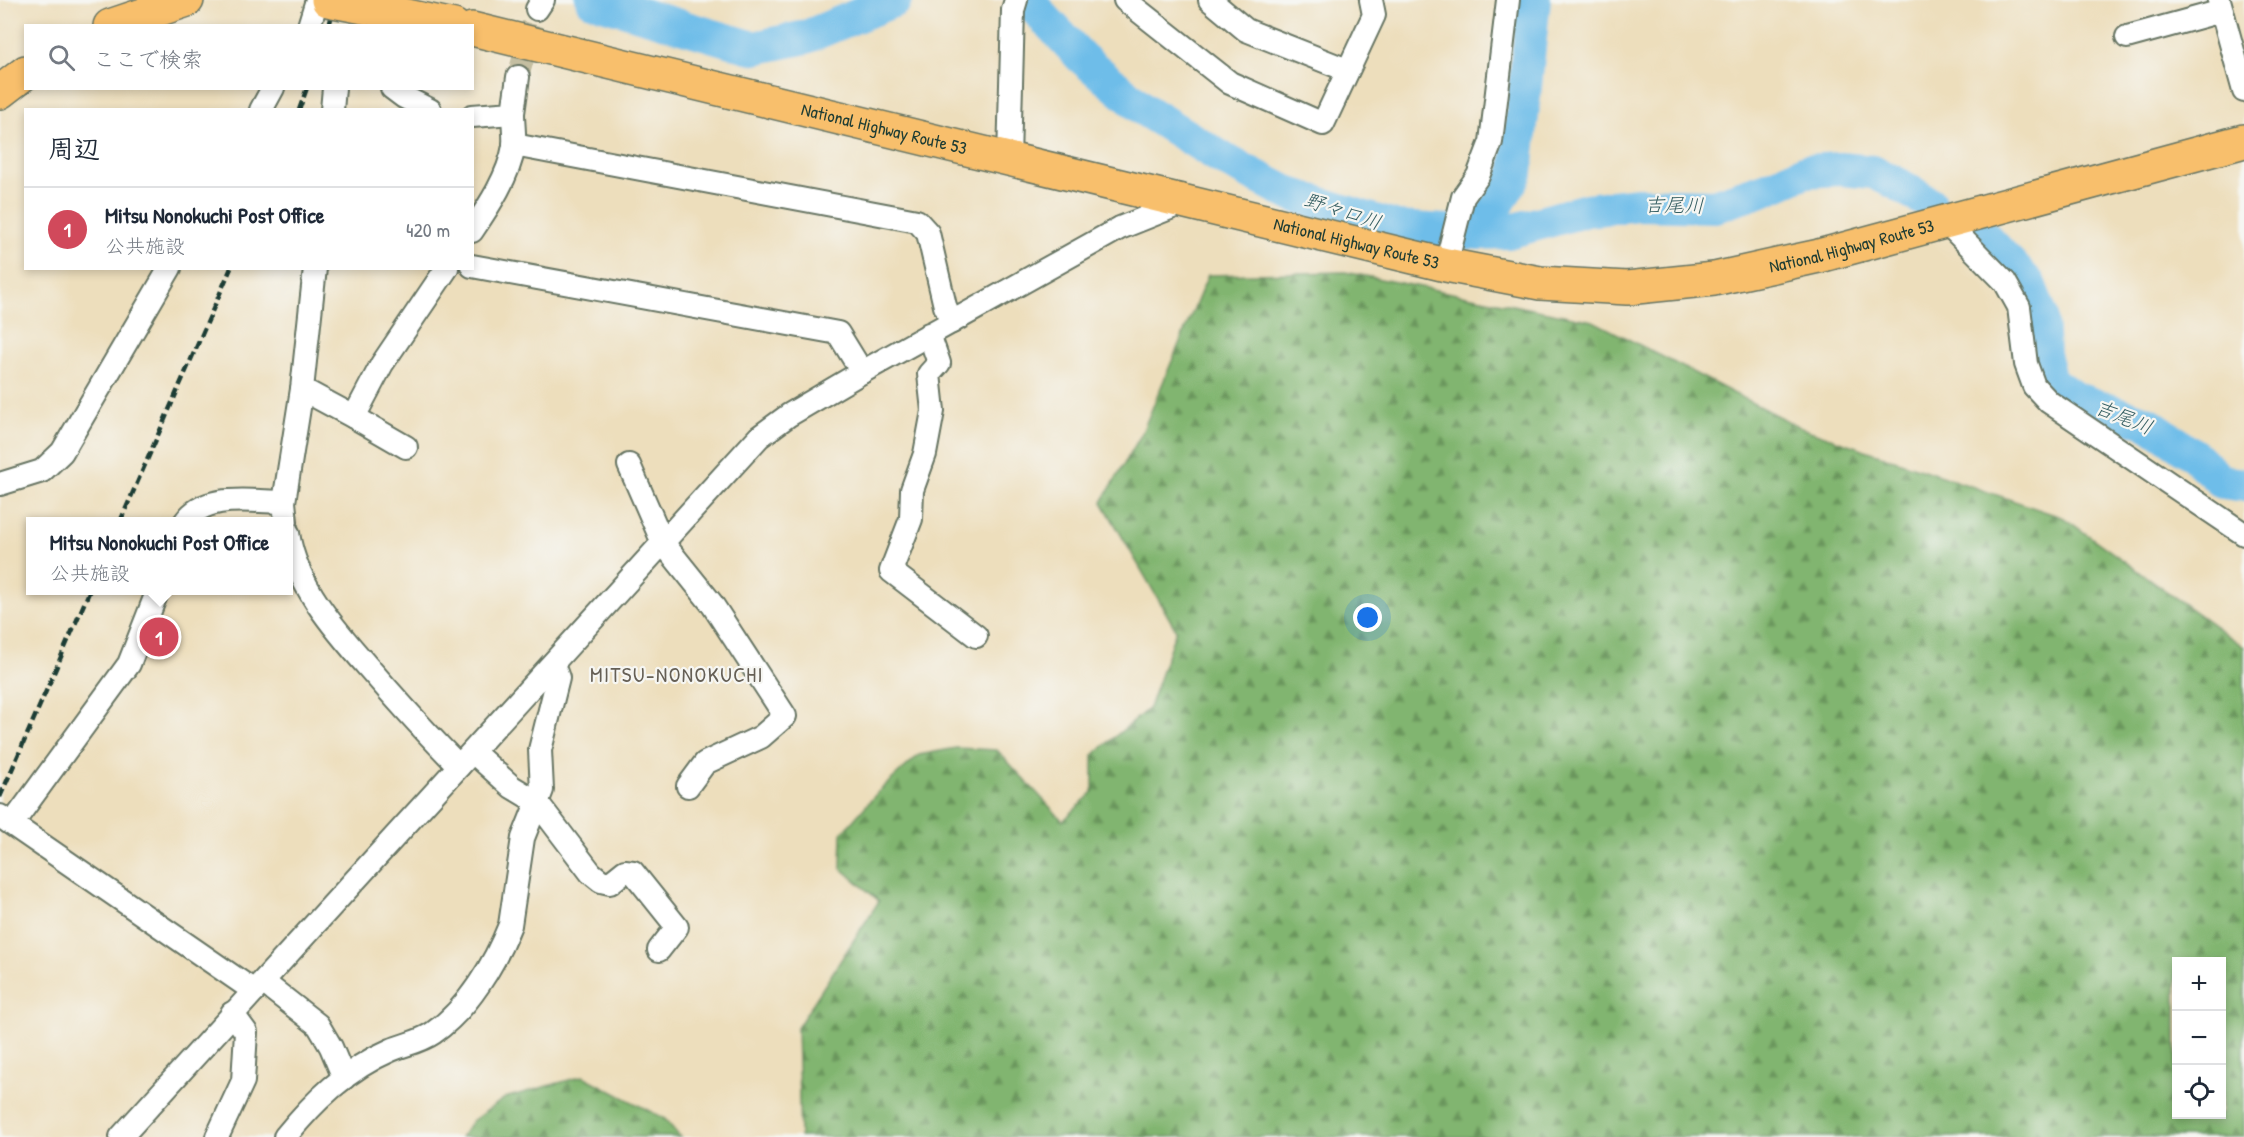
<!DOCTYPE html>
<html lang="ja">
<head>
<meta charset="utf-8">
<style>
	:root { --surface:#fff; --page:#f6f6f7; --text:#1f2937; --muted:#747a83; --line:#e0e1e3; --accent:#d1495b }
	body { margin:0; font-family:"Patrick Hand","Klee One",sans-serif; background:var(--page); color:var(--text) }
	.controls { position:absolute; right:18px; bottom:18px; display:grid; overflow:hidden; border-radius:0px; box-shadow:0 3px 9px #0003 }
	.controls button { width:54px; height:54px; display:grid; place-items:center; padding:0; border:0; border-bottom:2px solid var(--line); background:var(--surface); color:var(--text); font:30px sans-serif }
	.you { position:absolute; left:1368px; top:618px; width:21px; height:21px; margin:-15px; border:4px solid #fff; border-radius:50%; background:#1a73e8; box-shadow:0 0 0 9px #1a73e833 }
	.badge { display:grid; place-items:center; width:39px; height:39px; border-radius:50%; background:var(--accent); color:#fff; font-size:20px; font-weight:700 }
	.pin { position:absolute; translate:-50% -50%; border:3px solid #fff; box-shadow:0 2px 6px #0006 }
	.popup { position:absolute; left:26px; top:517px; width:267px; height:78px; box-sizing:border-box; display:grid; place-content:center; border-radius:0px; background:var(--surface); filter:drop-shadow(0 2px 4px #0005); font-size:20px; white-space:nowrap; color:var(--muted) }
	.popup b { font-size:22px; color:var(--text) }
	.popup::after { content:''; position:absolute; left:50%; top:100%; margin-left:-12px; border:12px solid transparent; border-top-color:var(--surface) }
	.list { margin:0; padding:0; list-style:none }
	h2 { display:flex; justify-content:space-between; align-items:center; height:78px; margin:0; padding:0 24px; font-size:26px }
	h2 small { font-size:20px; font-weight:400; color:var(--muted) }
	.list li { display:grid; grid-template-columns:39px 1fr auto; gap:18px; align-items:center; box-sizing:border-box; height:84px; padding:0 24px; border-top:2px solid var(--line) }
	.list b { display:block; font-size:22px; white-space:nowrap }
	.list p { margin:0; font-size:20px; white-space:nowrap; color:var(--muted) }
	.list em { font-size:20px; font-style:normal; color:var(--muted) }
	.icon { flex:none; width:33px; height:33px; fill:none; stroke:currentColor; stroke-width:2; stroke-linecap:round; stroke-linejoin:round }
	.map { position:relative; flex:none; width:2244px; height:1137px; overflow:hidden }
	.search { position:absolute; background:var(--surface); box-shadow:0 3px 9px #0003; left:24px; top:24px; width:450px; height:66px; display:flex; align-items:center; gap:15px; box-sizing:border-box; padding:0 21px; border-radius:0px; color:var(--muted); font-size:22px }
	.panel { position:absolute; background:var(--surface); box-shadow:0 3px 9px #0003; left:24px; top:108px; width:450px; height:162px; border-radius:0px }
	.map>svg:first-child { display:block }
</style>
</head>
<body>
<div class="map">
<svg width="2244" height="1137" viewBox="0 0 2244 1137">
	<defs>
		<pattern id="forest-firs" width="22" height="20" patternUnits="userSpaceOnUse" patternTransform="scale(1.5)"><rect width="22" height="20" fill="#81b56f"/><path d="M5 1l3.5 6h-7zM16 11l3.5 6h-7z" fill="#69945c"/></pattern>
	</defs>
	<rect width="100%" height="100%" fill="#f6f6f2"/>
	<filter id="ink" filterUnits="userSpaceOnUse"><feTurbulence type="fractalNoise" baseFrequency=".0167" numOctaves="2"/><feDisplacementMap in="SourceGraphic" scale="12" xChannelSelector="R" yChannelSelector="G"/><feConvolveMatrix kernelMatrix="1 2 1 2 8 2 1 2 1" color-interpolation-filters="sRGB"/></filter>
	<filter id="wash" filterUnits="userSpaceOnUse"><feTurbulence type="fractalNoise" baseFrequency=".008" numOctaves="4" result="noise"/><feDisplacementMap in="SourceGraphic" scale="24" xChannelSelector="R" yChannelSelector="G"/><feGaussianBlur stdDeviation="1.35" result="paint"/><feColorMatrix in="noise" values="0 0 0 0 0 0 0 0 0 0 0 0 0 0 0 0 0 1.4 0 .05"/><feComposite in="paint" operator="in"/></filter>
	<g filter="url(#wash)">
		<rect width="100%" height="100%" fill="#eddebc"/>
		<g fill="url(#forest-firs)" stroke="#507952" stroke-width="1.5" fill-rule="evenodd">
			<path d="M 1345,272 L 1593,321 L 1801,428 L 2064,518 L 2244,647 L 2244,1137 L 800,1137 L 797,1028 L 879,901 L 841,868 L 842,833 L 878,792 L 919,755 L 956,748 L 997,750 L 1063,821 L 1093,792 L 1093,755 L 1149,708 L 1176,630 L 1102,502 L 1141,435 L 1208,275 ZM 2176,962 L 2222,962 L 2222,1114 L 2176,1114 Z"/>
			<polygon points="583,1076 665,1119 680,1137 461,1137 472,1121 505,1098"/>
		</g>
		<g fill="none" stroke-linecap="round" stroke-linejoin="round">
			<g stroke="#6ebde9" stroke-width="34">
				<polyline points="592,0 754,48 806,37 895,0"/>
				<polyline points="1027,0 1082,58 1143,109 1223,159 1290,194 1397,228 1481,233 1508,232 1587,210 1638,204 1714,206 1765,189 1806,171 1840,169 1873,172 1898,184 1929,203"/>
				<polyline points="1481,233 1516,173 1534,0"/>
				<polyline points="1984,236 2029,284 2041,315 2043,354 2050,381 2074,398 2150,424 2195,456 2222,482 2244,485"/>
			</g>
		</g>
	</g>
	<g filter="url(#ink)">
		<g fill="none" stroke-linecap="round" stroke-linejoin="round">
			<polyline stroke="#c4bea1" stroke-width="22" stroke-dasharray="22 11" stroke-linecap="butt" points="518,77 537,9"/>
			<g stroke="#677564" stroke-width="26">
				<g id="street">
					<polyline points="1125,0 1230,83 1323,124 1374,15 1371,0"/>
					<polyline points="1210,0 1246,30 1347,70"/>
					<polyline points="2219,0 2244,91"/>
					<polyline points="537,9 543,0"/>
					<polyline points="309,26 317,0"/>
					<polyline points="2127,37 2222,11"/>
					<polyline points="392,88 404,97 430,110"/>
					<polyline points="261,110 273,88"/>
					<polyline points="332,110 334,88"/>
					<polyline points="472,116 513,113 518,77"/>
					<polyline points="514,145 917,221 928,233 945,306 952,322"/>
					<polyline points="1009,159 1013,10 1016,0"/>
					<polyline points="1945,221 2005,282 2019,307 2026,364 2034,386 2049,402 2244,534"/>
					<path d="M 472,231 C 489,206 509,176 514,146 C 515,136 513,124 513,113"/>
					<polyline points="1446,265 1463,197 1478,176 1491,142 1508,0"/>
					<polyline points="472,266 838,333 862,372"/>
					<polyline points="929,334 939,363 929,374 933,411 925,454 912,490 911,519 891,571 976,636"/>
					<polyline points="302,389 354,417 382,364 447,268"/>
					<polyline points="354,417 406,447"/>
					<polyline points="629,465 663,543 712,604 785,716 761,737 705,763 688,786"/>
					<polyline points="0,484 42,471 62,452 170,268"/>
					<path d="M 185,522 C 205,492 253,502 284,502"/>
					<polyline points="286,522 284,502 302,389 315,268"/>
					<path d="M 288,533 C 296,588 340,635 375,675 C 402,706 430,737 459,766"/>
					<polyline points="473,752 512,787 537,802 591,873 601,881 610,883 625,871 633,872 677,927 659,950"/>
					<polyline points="0,816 254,991"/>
					<polyline points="12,824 129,664 158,590"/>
					<polyline points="263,982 318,1025 331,1047 344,1078"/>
					<polyline points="121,1137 759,437 789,415 862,372 1120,228 1185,202"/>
					<polyline points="217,1137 243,1081 246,1032 232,1013"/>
					<path d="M 285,1137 C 314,1101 347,1069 391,1050 C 405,1044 420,1042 433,1033 C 468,1009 495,963 510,925 L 523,838 L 542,790 L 540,750 L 558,678 L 553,664"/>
				</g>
			</g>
			<g stroke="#677564" stroke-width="36">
				<g id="highway">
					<polyline points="374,9 454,26"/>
					<polyline points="110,26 187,0"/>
					<path id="s1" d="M 472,29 L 1446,265 L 1540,283 L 1627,288 L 1714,279 L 1819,256 L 2244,141"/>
					<polyline points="0,92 26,72"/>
				</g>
			</g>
			<use href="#street" stroke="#fff" stroke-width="22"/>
			<use href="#highway" stroke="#f8bf6c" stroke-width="33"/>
			<g stroke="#1f3d34" stroke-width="4.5" stroke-dasharray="9 4.5" stroke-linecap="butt">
				<polyline points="329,26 336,0"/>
				<polyline points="299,110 307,88"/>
				<polyline points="120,522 231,268"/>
				<polyline points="0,797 90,590"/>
			</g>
			<g stroke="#677564" stroke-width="36" stroke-linecap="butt">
				<polyline id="highway-bridge" points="328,0 374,9"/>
			</g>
			<use href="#highway-bridge" stroke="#f8bf6c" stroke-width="33"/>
		</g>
	</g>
	<g text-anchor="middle" stroke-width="4.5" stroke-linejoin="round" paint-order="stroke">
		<g font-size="18" fill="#1f3d34" stroke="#f6f6f2">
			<text dy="6" stroke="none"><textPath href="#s1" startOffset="424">National Highway Route 53</textPath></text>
			<text dy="6" stroke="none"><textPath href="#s1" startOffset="910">National Highway Route 53</textPath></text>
			<text dy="6" stroke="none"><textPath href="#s1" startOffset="1414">National Highway Route 53</textPath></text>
		</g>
		<g font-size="20" font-style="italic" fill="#335d61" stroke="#f6f6f2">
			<text transform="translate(1674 205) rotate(1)" y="7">吉尾川</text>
			<text transform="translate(1343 211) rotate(18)" y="7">野々口川</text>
			<text transform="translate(2124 417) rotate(22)" y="7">吉尾川</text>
		</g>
		<g font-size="21" letter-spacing="1.5" fill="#655f55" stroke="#f6f6f2">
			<text x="677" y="682">MITSU-NONOKUCHI</text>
		</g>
	</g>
</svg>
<div class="controls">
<button>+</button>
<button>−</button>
<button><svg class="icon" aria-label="locate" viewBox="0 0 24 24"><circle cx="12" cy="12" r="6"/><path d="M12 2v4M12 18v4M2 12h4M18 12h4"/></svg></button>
</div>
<div class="you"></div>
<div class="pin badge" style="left:159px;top:637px">1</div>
<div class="popup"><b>Mitsu Nonokuchi Post Office</b>公共施設</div>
<div class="search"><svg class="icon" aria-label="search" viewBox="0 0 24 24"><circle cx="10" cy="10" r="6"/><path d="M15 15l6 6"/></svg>ここで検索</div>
<section class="panel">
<h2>周辺<small></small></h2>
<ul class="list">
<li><span class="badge">1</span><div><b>Mitsu Nonokuchi Post Office</b><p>公共施設</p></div><em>420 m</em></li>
</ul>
</section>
</div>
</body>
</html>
